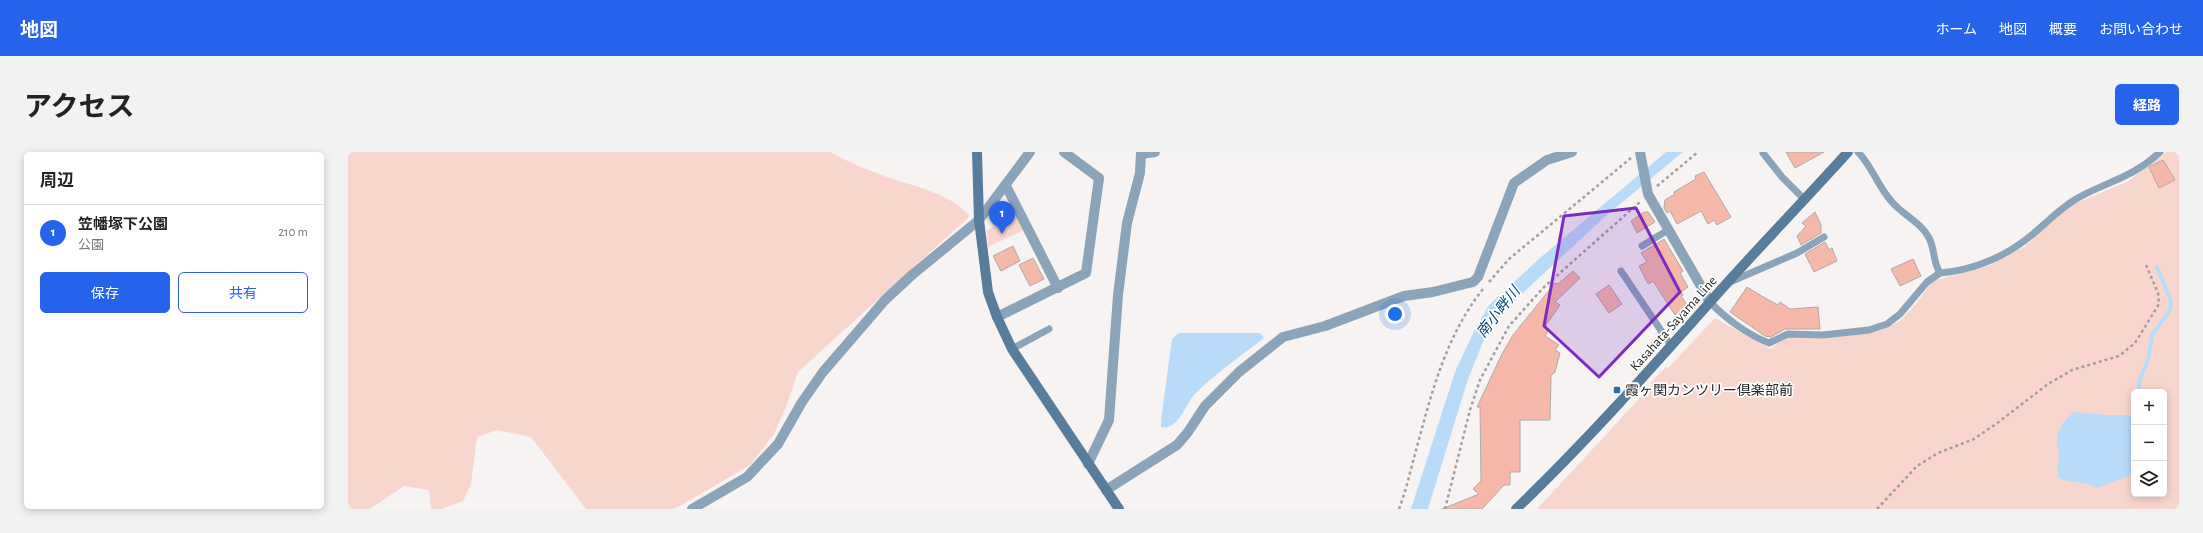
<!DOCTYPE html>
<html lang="ja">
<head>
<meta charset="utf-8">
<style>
	:root { --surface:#fff; --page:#f2f2f2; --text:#222; --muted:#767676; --line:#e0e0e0; --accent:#2563eb }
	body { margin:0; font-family:"Alegreya Sans","Noto Sans JP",sans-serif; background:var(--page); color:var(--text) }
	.controls { position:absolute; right:12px; bottom:12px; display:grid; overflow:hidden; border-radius:6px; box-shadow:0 2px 10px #0003 }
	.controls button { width:36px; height:36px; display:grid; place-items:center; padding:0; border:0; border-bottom:1px solid var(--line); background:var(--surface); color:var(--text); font:20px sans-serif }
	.you { position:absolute; left:1047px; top:162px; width:14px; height:14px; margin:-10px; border:3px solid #fff; border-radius:50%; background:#1a73e8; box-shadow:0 0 0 6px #1a73e833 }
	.badge { display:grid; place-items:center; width:26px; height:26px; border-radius:50%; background:var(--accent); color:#fff; font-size:13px; font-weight:700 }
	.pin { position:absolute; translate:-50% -33px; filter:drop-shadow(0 1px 2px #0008) }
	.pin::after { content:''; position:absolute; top:21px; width:14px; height:12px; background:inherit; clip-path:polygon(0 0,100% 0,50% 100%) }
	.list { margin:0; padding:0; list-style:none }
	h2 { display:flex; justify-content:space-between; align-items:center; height:52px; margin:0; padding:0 16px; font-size:17px }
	h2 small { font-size:13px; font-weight:400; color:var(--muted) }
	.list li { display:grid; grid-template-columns:26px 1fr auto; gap:12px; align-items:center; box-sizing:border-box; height:56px; padding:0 16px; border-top:1px solid var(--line) }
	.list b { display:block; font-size:15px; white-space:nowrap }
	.list p { margin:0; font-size:13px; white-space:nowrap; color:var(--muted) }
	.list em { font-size:13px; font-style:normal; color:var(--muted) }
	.actions { display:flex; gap:8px; padding:12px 16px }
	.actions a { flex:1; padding:9px 0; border:1px solid var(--accent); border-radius:6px; text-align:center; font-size:14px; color:var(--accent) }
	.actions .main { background:var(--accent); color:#fff }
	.icon { flex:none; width:22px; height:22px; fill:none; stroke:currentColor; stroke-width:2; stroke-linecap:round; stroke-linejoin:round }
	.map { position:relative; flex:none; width:1831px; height:357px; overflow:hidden; border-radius:6px }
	header { display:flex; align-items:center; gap:24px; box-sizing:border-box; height:56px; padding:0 20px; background:var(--accent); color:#fff }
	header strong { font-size:19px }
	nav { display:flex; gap:22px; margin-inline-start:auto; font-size:14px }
	.intro { display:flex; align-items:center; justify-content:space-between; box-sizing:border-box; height:96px; padding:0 24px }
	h1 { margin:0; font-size:28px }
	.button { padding:10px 18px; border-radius:6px; background:var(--accent); color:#fff; font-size:14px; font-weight:700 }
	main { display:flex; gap:24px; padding:0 24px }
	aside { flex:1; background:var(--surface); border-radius:6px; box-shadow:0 2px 10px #0003 }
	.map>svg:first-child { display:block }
</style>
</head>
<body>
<header>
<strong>地図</strong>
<nav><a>ホーム</a><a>地図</a><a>概要</a><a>お問い合わせ</a></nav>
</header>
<div class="intro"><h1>アクセス</h1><a class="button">経路</a></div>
<main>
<aside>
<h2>周辺<small></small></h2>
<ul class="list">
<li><span class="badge">1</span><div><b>笠幡塚下公園</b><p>公園</p></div><em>210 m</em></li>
</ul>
<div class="actions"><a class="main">保存</a><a>共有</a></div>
</aside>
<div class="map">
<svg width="1831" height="357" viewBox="0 0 1831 357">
	<rect width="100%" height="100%" fill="#f7f3f2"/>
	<g fill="#f8d6cd" fill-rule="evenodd">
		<path d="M 0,0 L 482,0 C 500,10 520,18 539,25 C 567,35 602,41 622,64 L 450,220 L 438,255 L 426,282 L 402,313 L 332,354 L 324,357 L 238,357 L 183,285 L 149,278 L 129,285 L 123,332 L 115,349 L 93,357 L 83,357 L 81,338 L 56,334 L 22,357 L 0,357 Z"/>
		<path d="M 1819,0 L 1831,0 L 1831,357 L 1189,357 L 1304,233 L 1302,231 L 1318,215 L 1320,216 L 1367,166 L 1422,197 L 1439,185 L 1498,184 L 1530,179 L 1552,169 L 1567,153 L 1585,129 L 1638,115 L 1676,95 L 1721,54 L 1779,30 ZM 1786,240 L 1816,240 L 1816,342 L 1786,342 Z"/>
		<polygon points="668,64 676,78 640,95 639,78"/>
	</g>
	<g fill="#b8dbfa">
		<polygon points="1318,0 1335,0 1260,62 1152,162 1135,190 1120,227 1080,357 1063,357 1107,220 1127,177 1141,153 1192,106"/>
		<path d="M 831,181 L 912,181 L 916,186 C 894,203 865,223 846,243 C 837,253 830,279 813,275 L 813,268 L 824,187 Z"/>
		<path d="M 1726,260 L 1760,263 L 1786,263 L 1786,322 L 1749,336 C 1736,328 1722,332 1711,326 C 1708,318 1711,313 1711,305 C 1712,300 1709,297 1709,293 C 1708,280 1716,267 1726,260 Z"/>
	</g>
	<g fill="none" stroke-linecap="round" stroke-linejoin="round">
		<polyline stroke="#b8dbfa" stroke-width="4" points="1790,240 1792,227 1800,208 1804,183 1822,158 1823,149 1809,115"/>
	</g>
	<g fill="#f6b9a9" stroke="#aeaaa9">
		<polygon points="1438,0 1476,0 1447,16"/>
		<polygon points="1815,8 1827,28 1811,36 1801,15"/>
		<polygon points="1356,20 1383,65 1369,73 1366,68 1360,72 1353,59 1329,72 1322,59 1319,61 1316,56 1317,48 1327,42 1326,40 1348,27 1347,24"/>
		<polygon points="1296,60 1300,60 1307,70 1289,81 1283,69"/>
		<polygon points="1467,60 1473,73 1473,81 1453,93 1449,84 1458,74 1454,71"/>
		<polygon points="1316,87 1335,119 1332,121 1340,135 1333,140 1335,143 1333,144 1340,154 1327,163 1305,129 1300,132 1291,114 1299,110 1293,101"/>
		<polygon points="1477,90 1481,98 1484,96 1489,109 1466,120 1457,102"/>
		<polygon points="665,94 672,109 653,119 645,104"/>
		<polygon points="685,106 696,127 682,134 671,113"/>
		<polygon points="1565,107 1573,124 1552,134 1543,117"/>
		<polygon points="1225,119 1232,126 1207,150 1212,153 1196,176 1200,179 1197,184 1211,193 1207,198 1212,201 1207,220 1203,224 1202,268 1172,268 1172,320 1162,320 1162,333 1156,333 1134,357 1094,357 1131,342 1125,337 1133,329 1132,255 1129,255 1154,202 1165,183 1207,131 1210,132"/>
		<polygon points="1261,133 1274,152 1261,161 1248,142"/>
		<polygon points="1399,135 1417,146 1430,153 1432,150 1442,157 1470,155 1472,177 1437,177 1423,185 1417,184 1382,160"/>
	</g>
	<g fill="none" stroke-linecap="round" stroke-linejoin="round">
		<g stroke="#a19e9d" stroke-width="2.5" stroke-dasharray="3 3" stroke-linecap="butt">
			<polyline points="1309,34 1350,0"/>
			<polyline points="1141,130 1161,107 1283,6"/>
			<path d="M 1051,357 C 1058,339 1062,320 1067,302 C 1083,243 1097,185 1135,137"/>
			<polyline points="1097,357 1122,258 1132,228 1161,174 1195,136 1292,50"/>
			<polyline points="1529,357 1569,314 1590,301 1626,287 1648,272 1700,232 1724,218 1771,204 1787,191 1811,152 1810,141 1798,113"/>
		</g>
		<g stroke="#8ba4ba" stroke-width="7">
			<path d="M 1510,0 C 1524,14 1530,35 1544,50 C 1555,63 1574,71 1581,86 C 1587,97 1585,111 1592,121 C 1621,119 1652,107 1676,89 C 1694,76 1708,59 1728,47 C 1757,30 1785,26 1812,0"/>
			<polyline points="1415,1 1434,25 1457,48"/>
			<polyline points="1294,94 1320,78"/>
			<polyline points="1273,119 1324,195"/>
			<polyline points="1382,130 1449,101 1476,85"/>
			<path d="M 1362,150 C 1377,166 1400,183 1421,191 L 1440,182 L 1475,183 L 1521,178 L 1539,172 L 1552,162 L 1579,130 L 1592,121"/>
			<polyline points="664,197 701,177"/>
		</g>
		<g stroke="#8ba4ba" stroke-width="10">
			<polyline points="1292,0 1300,42 1362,150"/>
			<polyline points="793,2 807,0"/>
			<polyline points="658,34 710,136"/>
			<polyline points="649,165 738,121 751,26 716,0"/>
			<polyline points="740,312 761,268 770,143 779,71 792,21 793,0"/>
			<polyline points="758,338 829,293 840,280 857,254 891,220 935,185 977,174 1056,144 1085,140 1125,130 1130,125 1166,31 1199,8 1224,0"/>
			<polyline points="344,357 399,325 430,292 454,250 475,220 537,148 564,123 631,68 682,0"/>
		</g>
		<g stroke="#587d9c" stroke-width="10">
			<polyline points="629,0 631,68 640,140 649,165 664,197 771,357"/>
			<path d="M 1168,357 C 1236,292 1300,220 1363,149 C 1407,99 1455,50 1500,0"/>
		</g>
	</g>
	<path fill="#7b2cbf" fill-opacity="0.2" stroke="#7b2cbf" stroke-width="3" stroke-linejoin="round" d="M 1288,56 L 1332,140 L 1251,225 L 1196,174 L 1216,64 Z"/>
	<rect fill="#2c71a6" stroke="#fff" stroke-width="1.5" x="1265" y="234" width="8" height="8" rx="2"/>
	<g text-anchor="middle" stroke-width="3.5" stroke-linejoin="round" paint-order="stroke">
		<g font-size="14" fill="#262424" stroke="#fff">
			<text transform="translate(1325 171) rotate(-48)" y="5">Kasahata-Sayama Line</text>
		</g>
		<g font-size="14" fill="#262424" stroke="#fff" text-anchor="start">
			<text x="1277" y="243">霞ヶ関カンツリー倶楽部前</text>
		</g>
		<g font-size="15" font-style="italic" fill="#004875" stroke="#fff">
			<text transform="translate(1150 160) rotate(-52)" y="5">南小畔川</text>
		</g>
	</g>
</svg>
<div class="controls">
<button>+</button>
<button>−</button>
<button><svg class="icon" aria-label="layers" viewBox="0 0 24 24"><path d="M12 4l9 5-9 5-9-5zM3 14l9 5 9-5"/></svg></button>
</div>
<div class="you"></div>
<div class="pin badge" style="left:654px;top:82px">1</div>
</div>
</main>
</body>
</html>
